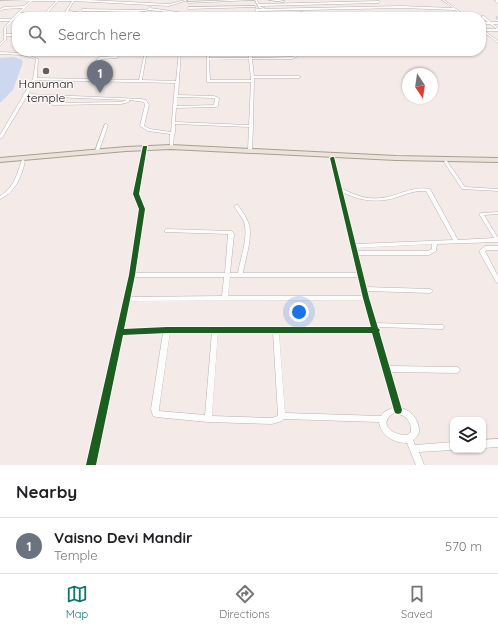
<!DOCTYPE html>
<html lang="en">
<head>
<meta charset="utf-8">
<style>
	:root { --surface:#fff; --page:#f6f6f6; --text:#202124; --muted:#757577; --line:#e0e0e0; --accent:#0f766e }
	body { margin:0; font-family:Quicksand,sans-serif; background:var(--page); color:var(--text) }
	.controls { position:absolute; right:12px; bottom:12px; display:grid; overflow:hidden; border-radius:8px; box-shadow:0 1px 3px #0004 }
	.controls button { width:36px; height:36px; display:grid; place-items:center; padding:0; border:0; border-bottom:1px solid var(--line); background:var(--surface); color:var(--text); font:20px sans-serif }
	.compass { position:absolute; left:402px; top:68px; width:36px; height:36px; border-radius:50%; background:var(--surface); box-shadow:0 1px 3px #0004; rotate:167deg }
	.you { position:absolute; left:299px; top:312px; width:14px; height:14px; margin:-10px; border:3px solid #fff; border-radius:50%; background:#1a73e8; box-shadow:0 0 0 6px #1a73e833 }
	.badge { display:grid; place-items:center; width:26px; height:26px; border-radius:50%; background:var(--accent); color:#fff; font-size:13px; font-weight:700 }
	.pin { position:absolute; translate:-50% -33px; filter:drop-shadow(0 1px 2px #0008) }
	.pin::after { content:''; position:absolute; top:21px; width:14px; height:12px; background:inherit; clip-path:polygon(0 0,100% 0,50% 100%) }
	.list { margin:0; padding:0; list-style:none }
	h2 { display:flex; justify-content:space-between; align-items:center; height:52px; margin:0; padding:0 16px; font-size:17px }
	h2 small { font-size:13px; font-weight:400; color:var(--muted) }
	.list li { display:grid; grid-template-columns:26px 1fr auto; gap:12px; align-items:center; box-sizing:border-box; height:56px; padding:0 16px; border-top:1px solid var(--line) }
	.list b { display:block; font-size:15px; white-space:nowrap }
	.list p { margin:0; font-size:13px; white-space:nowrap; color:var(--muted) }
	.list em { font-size:13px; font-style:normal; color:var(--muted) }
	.icon { flex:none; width:22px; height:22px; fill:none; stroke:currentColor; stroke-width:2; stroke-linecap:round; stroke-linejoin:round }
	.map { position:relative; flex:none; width:498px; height:465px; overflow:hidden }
	.search { position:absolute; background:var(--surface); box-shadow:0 1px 3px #0004; left:12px; right:12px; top:12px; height:44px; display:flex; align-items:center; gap:10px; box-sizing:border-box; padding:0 14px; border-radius:16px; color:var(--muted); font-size:15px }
	.sheet { height:108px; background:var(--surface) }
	nav { display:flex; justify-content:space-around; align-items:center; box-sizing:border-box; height:56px; border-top:1px solid var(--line); background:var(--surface); font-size:11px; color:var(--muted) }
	nav a { display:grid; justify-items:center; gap:2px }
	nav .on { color:var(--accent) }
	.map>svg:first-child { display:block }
</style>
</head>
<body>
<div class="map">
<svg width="498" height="465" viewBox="0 0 498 465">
	<rect width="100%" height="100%" fill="#f4ebe8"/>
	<polygon fill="#ced7f0" points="13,57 21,59 23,62 13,90 0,103 0,58"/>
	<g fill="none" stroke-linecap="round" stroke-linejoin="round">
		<g stroke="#bab2b0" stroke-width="1">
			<g id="minor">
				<path d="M 0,0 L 89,0 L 169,4 L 185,0 L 188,0 L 169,6 L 74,1 L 68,11 L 78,12 L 77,13 L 66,13 L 65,12 L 72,1 L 58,1 L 46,15 L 70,15 L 71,17 L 44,17 L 43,16 L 44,15 L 19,15 L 6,28 L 6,34 L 17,34 L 17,36 L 6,36 L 6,40 L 0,46 L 0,43 L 4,40 L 4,28 L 10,21 L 0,21 L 0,19 L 11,19 L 16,14 L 23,8 L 4,9 L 0,11 L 0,9 L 4,7 L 24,6 L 30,1 ZM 32,1 L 56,1 L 45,13 L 20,13 Z"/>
				<polygon points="232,0 254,0 188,3 187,2"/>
				<polygon points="255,0 257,0 259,4 379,1 380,2 379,3 260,6 261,7 265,8 264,9 259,8"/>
				<polygon points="269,0 279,0 285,1 284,2"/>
				<polygon points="442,0 444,0 467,17 464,17 455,10 402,8 258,11 261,17 259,17 255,9 256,8 257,9 402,6 453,8"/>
				<polygon points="496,0 498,0 498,4 495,1"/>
				<path d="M 151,5 L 152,6 L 150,8 L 184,13 L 183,14 L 149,10 C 144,12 138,11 134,13 L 151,14 L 152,15 L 152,17 L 150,17 L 150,16 L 132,15 L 75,15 L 74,14 L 75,13 L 131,13 L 134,12 L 82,11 L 81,10 L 82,9 L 144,10 L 148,9 Z"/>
				<polygon points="255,6 256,7 188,9 187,8 188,7"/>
				<polygon points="302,11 303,12 305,17 303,17 301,12"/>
				<polygon points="482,16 484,16 491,22 498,22 498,24 493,24 498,28 498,31 485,31 498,41 498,43 481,30 481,28 483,29 497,29 490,24 481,24 481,22 488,22 482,18"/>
				<polygon points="497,17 498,17 498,20 497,19"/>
				<path d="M 34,51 L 38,51 L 28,55 L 38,59 L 37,78 L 139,80 L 145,51 L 147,51 L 142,80 L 176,81 L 179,51 L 181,51 L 179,81 L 180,82 L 179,83 L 178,95 L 214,96 L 219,98 L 218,106 L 216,107 L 176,108 L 175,122 L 249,125 L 251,82 L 207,82 L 207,51 L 209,51 L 209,58 L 249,58 L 249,51 L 251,51 L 252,58 L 292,57 L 295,56 L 294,51 L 296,51 L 298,56 L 292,59 L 252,59 L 254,76 L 299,76 L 301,77 L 299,78 L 254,78 L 253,125 L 254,126 L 253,127 L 252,150 L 250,151 L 248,150 L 249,127 L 175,124 L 175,133 L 174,134 L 173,147 L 171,148 L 170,148 L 170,134 L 148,131 L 140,126 L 145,105 L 144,102 L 129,100 L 129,102 L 121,104 L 53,105 L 51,104 L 52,103 L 121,102 L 127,100 L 27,96 L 2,138 L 0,139 L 0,135 L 23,96 L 22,95 L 24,94 L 33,79 L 36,59 L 22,55 L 0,54 L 0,52 L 22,53 L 25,54 ZM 249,59 L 251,80 L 210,80 L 209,60 ZM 36,80 L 175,83 L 171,132 L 150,129 L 144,126 L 149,105 L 146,100 L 142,99 L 28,94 ZM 177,97 L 214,98 L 215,99 L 214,105 L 177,106 Z"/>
				<polygon points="119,51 121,51 117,58 101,59 92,70 89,69 99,57 115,56"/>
				<polygon points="105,124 106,124 108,125 99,151 97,152 96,152 95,151"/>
				<path d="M 144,146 L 145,146 L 147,147 L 138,194 L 144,209 L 135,273 L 225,273 L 228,234 L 165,232 L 165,230 L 167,229 L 232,231 L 234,234 L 230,273 L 238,273 C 240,259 249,237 244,222 C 242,217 237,211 234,206 L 236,205 L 238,205 C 241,210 246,216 248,222 C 254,235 245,259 243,273 L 357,273 L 330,158 L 332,157 L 334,158 L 341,188 C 356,196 370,201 387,197 C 401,194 414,186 430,189 L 458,240 L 494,238 L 479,214 L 481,213 L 498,212 L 498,214 L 484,215 L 498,238 L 498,242 L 437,244 L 436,251 L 429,255 L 358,255 L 366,287 L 430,289 L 432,290 L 433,291 L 432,292 L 430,293 L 367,291 L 376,323 L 441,325 L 443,325 L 444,327 L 443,329 L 441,329 L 378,327 L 379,330 L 379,331 L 389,366 L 457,367 L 459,368 L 460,370 L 459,372 L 457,373 L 390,372 L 401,408 C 405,409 409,411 412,414 C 417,419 421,429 418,435 C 417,436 414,440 413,440 L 415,445 L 453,442 L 453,450 L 419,452 L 424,465 L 416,465 L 407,443 C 394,443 381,436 379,422 L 284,419 L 282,421 L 272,424 L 208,422 L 156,417 L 153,416 L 151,409 L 163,333 L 122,334 L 95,465 L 87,465 L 116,333 L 116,332 L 117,330 L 124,300 L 123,299 L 124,297 L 129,275 L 140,209 L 134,194 ZM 419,191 L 426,191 L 453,240 L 356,244 L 342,192 C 360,201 376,203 395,198 C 403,195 411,192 419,191 ZM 432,244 L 432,249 L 428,251 L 357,251 L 356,248 ZM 134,277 L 224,277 L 222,296 L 130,297 ZM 230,277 L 358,277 L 363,296 L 228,296 ZM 364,300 L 371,328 L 167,328 L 123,329 L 129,301 ZM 170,332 L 212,332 L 205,415 L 159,411 L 159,409 ZM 218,332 L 273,332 L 278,415 L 277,416 L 272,418 L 212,416 ZM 279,332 L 373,332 L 394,407 L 384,412 L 381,416 L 285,413 ZM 394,413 C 404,414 412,420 411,432 L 407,435 C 394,436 376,424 394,413 Z"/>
				<path d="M 22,160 L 23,160 L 25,161 C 22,176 15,193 0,199 L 0,196 C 15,186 16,176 22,160 Z"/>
				<polygon points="445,161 447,161 465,187 498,189 498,191 462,189 444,162"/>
				<polygon points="486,246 498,246 498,250 487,250 485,251 498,276 498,283 496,282 479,251 484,247"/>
				<polygon points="498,439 498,447 483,448 483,440"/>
			</g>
		</g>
		<g stroke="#aa9d91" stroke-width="2">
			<polygon id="primary" points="171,145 396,156 498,158 498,162 396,160 171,149 126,151 0,162 0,158 126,147"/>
		</g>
		<use href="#minor" fill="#fdfcfc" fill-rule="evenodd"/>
		<use href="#primary" fill="#eae4dd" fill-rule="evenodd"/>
		<g stroke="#fdf9f8" stroke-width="2">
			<polygon id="cycleway" points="143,146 147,146 147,147 139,194 145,209 135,275 124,329 167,327 371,327 363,298 330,158 332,157 334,157 369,298 378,328 380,330 379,331 402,410 401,413 398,414 395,413 394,410 372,333 167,333 123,335 96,465 86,465 129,275 139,209 133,194"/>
		</g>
		<use href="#cycleway" fill="#1b5e20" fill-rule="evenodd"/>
	</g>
	<circle fill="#635d5a" stroke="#fdf9f8" stroke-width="1.5" cx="46" cy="71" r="4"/>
	<g text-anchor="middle" stroke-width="3" stroke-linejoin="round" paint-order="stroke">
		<g font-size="12" fill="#15100e" stroke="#fdf9f8">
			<text x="46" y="88">Hanuman<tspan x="46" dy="14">temple</tspan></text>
		</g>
	</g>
</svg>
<div class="controls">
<button><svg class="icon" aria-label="layers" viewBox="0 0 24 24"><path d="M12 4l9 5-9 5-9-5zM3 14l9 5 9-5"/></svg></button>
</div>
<svg class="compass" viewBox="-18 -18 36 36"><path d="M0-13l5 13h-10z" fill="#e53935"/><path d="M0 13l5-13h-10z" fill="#757577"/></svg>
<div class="you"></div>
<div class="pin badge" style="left:100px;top:93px;background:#6b7280">1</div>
<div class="search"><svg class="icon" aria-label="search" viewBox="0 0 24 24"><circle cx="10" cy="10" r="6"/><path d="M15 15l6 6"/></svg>Search here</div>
</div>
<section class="sheet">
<h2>Nearby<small></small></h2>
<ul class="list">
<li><span class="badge" style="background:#6b7280">1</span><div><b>Vaisno Devi Mandir</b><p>Temple</p></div><em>570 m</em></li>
</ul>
</section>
<nav>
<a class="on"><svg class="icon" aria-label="map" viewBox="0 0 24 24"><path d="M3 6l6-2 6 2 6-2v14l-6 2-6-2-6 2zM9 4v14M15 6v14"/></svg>Map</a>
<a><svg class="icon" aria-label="directions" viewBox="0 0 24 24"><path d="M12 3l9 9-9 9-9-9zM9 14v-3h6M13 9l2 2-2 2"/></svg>Directions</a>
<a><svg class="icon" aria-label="saved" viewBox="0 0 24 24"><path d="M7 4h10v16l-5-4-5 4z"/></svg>Saved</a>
</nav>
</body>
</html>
